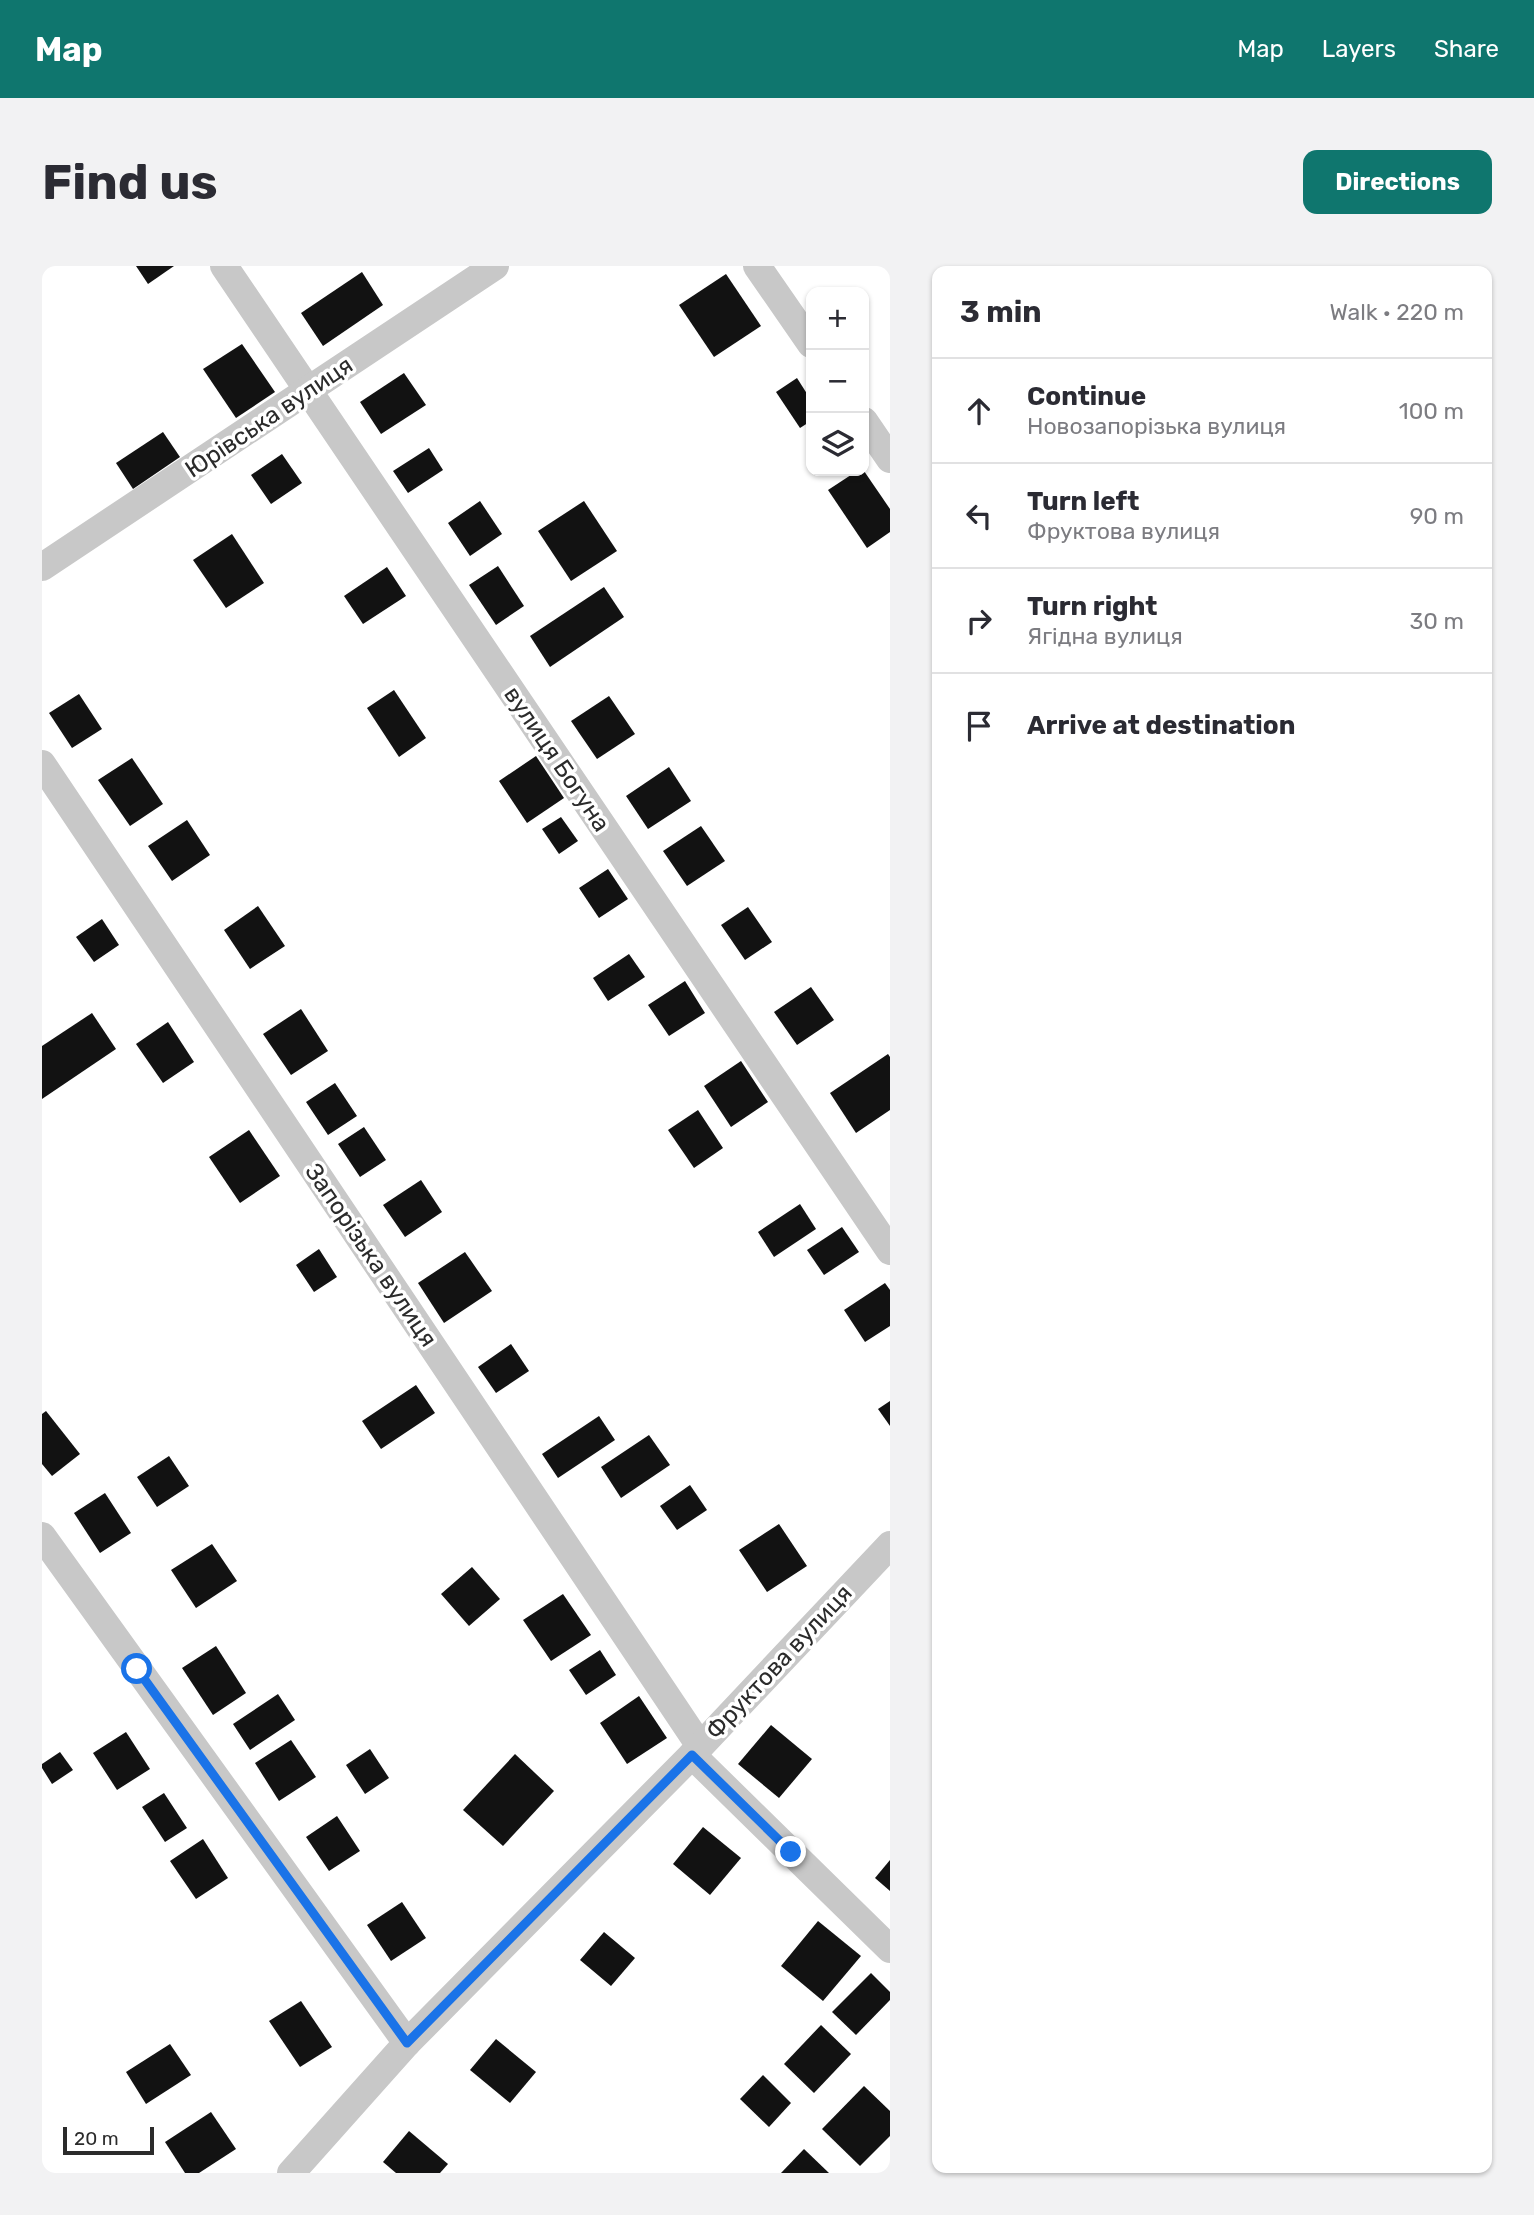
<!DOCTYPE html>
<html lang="en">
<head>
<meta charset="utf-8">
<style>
	:root { --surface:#fff; --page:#f2f2f3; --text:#2b2b33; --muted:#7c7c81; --line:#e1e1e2; --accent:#0f766e }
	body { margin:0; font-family:Rubik,sans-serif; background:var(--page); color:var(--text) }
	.controls { position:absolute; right:21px; top:21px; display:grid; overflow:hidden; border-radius:14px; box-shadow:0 2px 5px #0004 }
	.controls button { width:63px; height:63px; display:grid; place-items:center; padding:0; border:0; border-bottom:2px solid var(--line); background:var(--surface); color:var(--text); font:35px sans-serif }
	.scale { position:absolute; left:21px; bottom:18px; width:91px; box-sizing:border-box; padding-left:7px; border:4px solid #2b2b2b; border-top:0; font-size:19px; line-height:24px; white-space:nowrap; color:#2b2b2b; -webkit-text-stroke:5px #fff; paint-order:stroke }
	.stop { position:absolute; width:21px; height:21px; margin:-16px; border:5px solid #1a73e8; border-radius:50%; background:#fff }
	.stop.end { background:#1a73e8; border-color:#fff; box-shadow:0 2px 7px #0008 }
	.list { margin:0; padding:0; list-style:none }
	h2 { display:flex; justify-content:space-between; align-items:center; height:91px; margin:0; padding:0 28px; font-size:30px }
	h2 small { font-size:23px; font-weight:400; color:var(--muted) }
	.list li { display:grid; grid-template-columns:46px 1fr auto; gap:21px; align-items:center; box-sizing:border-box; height:105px; padding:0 28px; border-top:2px solid var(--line) }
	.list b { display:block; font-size:26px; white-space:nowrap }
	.list p { margin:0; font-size:23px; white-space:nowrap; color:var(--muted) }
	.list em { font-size:23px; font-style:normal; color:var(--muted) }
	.icon { flex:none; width:38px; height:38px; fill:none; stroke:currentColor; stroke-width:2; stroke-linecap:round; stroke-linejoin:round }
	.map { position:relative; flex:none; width:848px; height:1907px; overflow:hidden; border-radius:14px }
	header { display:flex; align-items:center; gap:42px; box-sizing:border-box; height:98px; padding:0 35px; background:var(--accent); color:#fff }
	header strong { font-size:33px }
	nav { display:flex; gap:38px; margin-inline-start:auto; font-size:24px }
	.intro { display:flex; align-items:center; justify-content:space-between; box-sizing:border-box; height:168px; padding:0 42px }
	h1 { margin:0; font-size:49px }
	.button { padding:18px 32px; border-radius:14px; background:var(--accent); color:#fff; font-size:24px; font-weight:700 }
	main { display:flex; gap:42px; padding:0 42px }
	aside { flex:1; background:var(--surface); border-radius:14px; box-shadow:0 2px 5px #0004 }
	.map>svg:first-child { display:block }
</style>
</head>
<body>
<header>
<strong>Map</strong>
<nav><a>Map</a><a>Layers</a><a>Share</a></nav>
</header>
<div class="intro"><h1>Find us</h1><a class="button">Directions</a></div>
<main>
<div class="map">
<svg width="848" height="1907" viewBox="0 0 848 1907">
	<rect width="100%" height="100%" fill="#fff"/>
	<g fill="#121212">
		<polygon points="94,0 132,0 106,18"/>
		<polygon points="320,6 341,39 281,80 259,47"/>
		<polygon points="684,8 719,60 672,91 637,39"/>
		<polygon points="200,78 233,126 194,152 161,103"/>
		<polygon points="362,107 384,139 339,168 318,136"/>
		<polygon points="755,112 769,134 769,155 758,162 734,126"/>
		<polygon points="121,166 138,191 91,223 74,197"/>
		<polygon points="387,182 401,204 366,227 351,205"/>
		<polygon points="240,188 260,217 229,238 209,209"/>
		<polygon points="815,205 822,205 848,243 848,266 825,282 786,224"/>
		<polygon points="438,235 460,268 428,290 406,257"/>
		<polygon points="542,235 575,285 529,315 496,265"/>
		<polygon points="190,268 222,317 184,342 151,294"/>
		<polygon points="456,300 482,340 454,359 427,319"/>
		<polygon points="345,301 364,330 321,358 302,330"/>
		<polygon points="562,321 582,351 508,401 488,370"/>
		<polygon points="352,424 384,472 357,491 325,442"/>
		<polygon points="37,428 60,463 30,482 7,447"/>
		<polygon points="567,430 593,468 555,493 529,455"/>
		<polygon points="494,490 522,532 485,557 457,515"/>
		<polygon points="90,492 121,538 88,560 56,514"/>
		<polygon points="627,501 649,535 606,563 584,530"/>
		<polygon points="519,551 536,575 517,588 500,563"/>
		<polygon points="145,554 168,589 130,615 106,580"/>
		<polygon points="659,560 683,595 645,620 621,585"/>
		<polygon points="566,603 586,633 557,652 537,622"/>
		<polygon points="216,640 243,680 208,703 182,664"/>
		<polygon points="706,641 730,676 703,694 679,659"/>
		<polygon points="60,653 77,679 52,696 34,671"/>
		<polygon points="587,688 603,711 566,735 551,712"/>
		<polygon points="643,715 663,747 627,770 606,739"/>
		<polygon points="769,721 792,754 755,779 732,746"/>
		<polygon points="259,743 286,785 249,809 221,768"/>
		<polygon points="50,747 74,783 0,833 0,780"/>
		<polygon points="126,756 152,796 121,817 94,778"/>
		<polygon points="846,788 848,791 848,844 814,867 788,827"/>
		<polygon points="699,795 726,836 689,861 662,820"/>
		<polygon points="293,817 315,850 286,869 264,836"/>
		<polygon points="656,844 681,882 652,902 626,864"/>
		<polygon points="322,861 344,894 318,911 296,878"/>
		<polygon points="207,864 238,910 198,937 167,891"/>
		<polygon points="379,914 400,946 363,971 341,939"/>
		<polygon points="758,938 774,963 732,991 716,966"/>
		<polygon points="800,961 817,986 782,1009 765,984"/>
		<polygon points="277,983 295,1011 272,1026 254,999"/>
		<polygon points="423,986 450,1025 402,1057 376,1017"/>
		<polygon points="843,1017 848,1024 848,1060 823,1076 802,1044"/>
		<polygon points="469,1078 487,1105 454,1127 436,1101"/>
		<polygon points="374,1119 393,1147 339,1183 320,1155"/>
		<polygon points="848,1135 848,1160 836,1143"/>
		<polygon points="4,1145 38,1188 10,1210 0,1198 0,1148"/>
		<polygon points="557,1150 573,1174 516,1212 500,1188"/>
		<polygon points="607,1169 628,1199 579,1232 559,1201"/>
		<polygon points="127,1190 147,1220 115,1241 95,1211"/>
		<polygon points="648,1219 665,1244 635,1264 618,1240"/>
		<polygon points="63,1227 89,1267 58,1287 32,1247"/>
		<polygon points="737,1258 765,1300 725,1326 697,1284"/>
		<polygon points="170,1278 195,1315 154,1342 129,1304"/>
		<polygon points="430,1301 458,1333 427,1360 399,1328"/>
		<polygon points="521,1328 549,1369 509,1395 481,1354"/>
		<polygon points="174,1380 204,1427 171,1449 140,1402"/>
		<polygon points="558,1384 574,1409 544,1429 527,1404"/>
		<polygon points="236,1428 253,1454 208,1484 191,1458"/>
		<polygon points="597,1430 625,1472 585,1498 558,1457"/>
		<polygon points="729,1459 770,1493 737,1532 696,1498"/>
		<polygon points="84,1466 108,1503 75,1524 51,1487"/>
		<polygon points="249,1474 274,1511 237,1535 213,1497"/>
		<polygon points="328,1483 347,1512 323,1528 304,1499"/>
		<polygon points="18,1486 31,1504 10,1518 0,1502 0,1498"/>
		<polygon points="473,1488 512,1525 461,1580 421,1544"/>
		<polygon points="122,1527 145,1562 123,1576 100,1541"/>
		<polygon points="295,1550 318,1585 287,1605 264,1571"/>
		<polygon points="661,1561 699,1592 668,1629 631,1598"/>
		<polygon points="161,1573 186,1612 154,1633 128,1595"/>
		<polygon points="848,1594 848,1625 833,1612"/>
		<polygon points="360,1636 384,1672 349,1695 325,1659"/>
		<polygon points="776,1655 819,1690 781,1735 739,1700"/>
		<polygon points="562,1666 593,1692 569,1720 538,1694"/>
		<polygon points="829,1707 848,1726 848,1734 814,1769 790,1746"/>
		<polygon points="259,1735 290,1781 258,1801 227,1755"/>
		<polygon points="779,1759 809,1788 772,1827 742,1798"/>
		<polygon points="454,1773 494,1806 468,1837 428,1804"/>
		<polygon points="128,1778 149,1809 104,1838 84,1806"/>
		<polygon points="721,1809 749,1837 727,1861 698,1833"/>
		<polygon points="822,1820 848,1845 848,1870 818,1900 780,1863"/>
		<polygon points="169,1846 194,1883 157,1907 143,1907 123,1876"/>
		<polygon points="367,1865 406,1898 398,1907 354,1907 341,1896"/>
		<polygon points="762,1883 787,1907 739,1907"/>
	</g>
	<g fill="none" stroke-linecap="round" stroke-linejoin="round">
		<g stroke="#c8c8c8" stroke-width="28">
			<polyline points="182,0 848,985"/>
			<polyline points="715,0 769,78"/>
			<polyline points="822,155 848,193"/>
			<polyline points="0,301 453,0"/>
			<polyline points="0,498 658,1480"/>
			<polyline points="0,1270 365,1777"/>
			<polyline points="650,1489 848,1683"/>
			<polyline points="249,1907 365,1777 650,1489 848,1279"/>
		</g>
	</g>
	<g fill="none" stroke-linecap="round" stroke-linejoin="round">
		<polyline stroke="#1a73e8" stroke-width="9" points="95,1403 365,1777 650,1489 749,1586"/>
	</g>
	<g text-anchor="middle" stroke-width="7" stroke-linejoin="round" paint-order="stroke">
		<g font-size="24" fill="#2b2b2b" stroke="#fff">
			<text transform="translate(227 151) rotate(-34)" y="8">Юрівська вулиця</text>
			<text transform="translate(515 493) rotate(56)" y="8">вулиця Богуна</text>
			<text transform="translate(329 989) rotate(56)" y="8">Запорізька вулиця</text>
			<text transform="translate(737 1396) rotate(-47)" y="8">Фруктова вулиця</text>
		</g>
	</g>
</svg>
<div class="controls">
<button>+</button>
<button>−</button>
<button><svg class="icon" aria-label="layers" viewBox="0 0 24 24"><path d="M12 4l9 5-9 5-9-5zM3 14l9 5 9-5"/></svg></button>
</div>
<div class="scale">20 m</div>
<div class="stop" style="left:95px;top:1403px"></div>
<div class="stop end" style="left:749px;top:1586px"></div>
</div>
<aside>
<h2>3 min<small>Walk · 220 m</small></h2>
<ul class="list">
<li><svg class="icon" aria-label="ahead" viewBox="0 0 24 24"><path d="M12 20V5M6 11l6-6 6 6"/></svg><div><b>Continue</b><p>Новозапорізька вулиця</p></div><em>100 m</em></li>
<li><svg class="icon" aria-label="left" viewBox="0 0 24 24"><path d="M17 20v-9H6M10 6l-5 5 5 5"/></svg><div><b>Turn left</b><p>Фруктова вулиця</p></div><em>90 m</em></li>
<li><svg class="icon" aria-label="right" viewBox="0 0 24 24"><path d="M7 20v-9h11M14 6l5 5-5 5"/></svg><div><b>Turn right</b><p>Ягідна вулиця</p></div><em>30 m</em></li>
<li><svg class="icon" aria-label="arrive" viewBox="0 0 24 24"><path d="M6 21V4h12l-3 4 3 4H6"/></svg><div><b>Arrive at destination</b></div></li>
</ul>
</aside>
</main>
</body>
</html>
